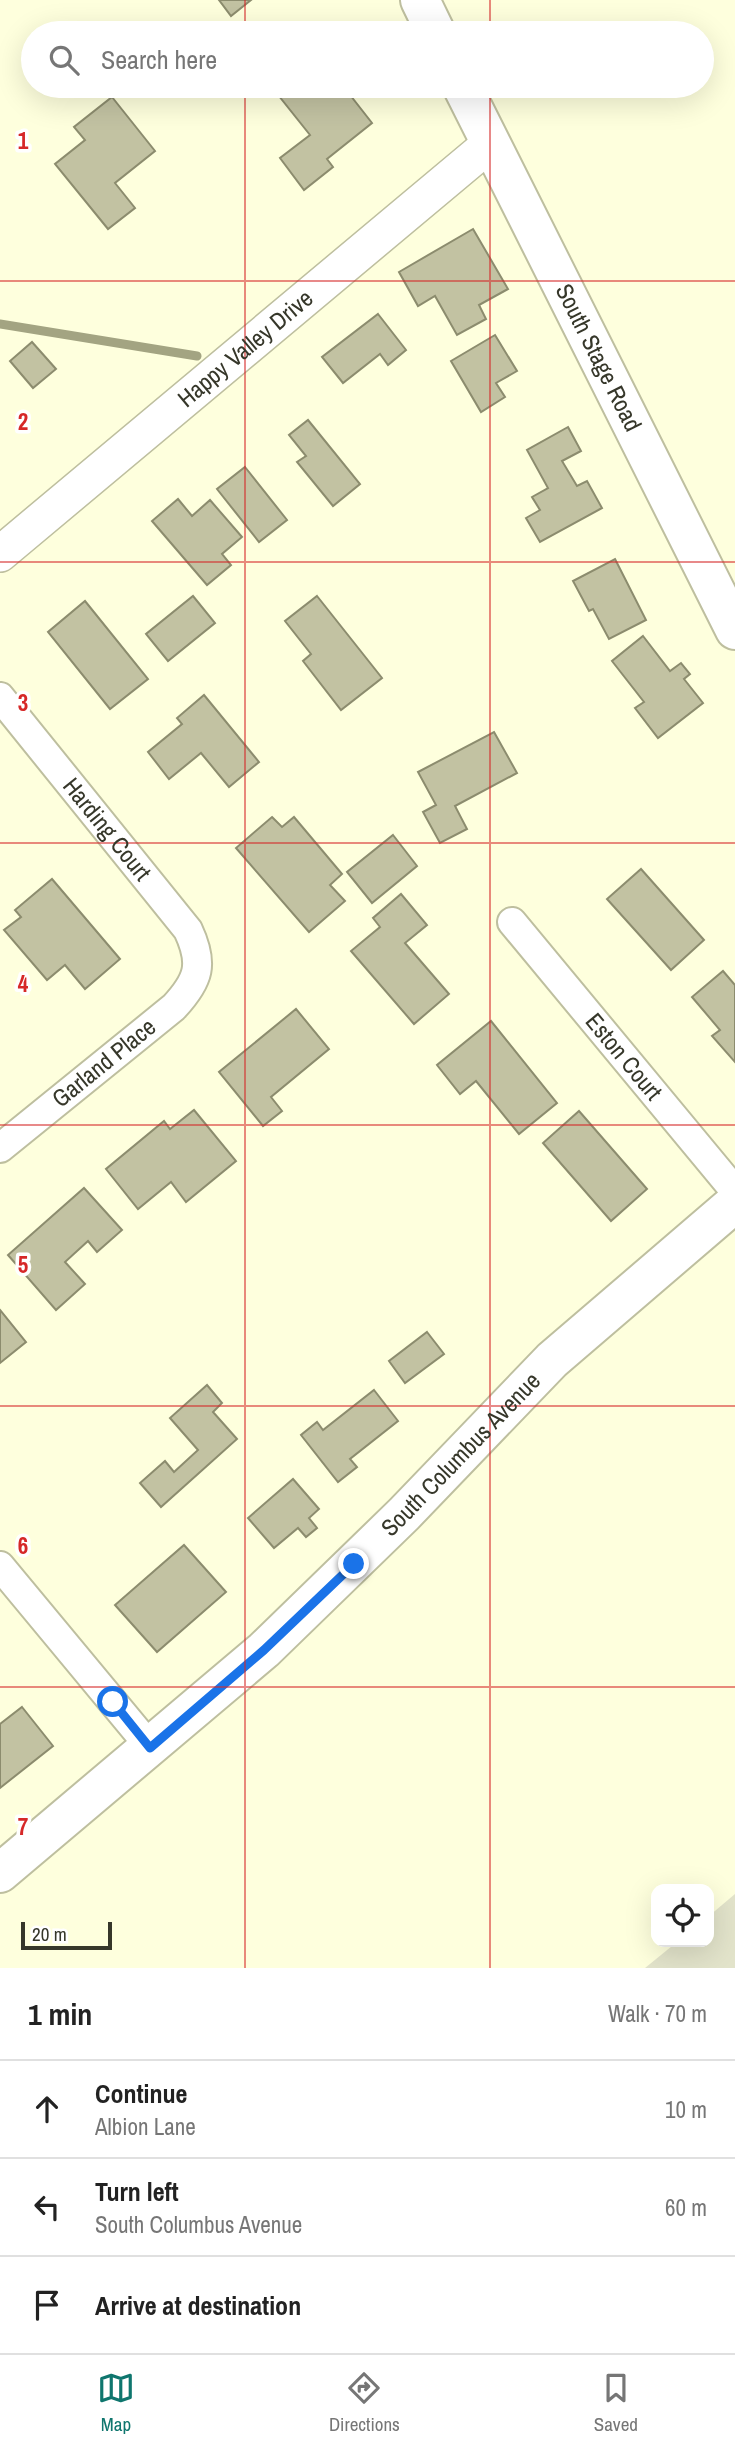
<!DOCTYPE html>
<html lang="en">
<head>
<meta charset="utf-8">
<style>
	:root { --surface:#fff; --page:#f6f6f6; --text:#222; --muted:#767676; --line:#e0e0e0; --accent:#0f766e }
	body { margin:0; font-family:"Archivo Narrow",sans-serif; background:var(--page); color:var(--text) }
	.controls { position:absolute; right:21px; bottom:21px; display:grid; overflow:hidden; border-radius:14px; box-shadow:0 7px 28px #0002 }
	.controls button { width:63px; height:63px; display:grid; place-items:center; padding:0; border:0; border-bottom:2px solid var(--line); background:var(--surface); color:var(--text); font:35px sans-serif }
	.scale { position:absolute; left:21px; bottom:18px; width:91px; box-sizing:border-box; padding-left:7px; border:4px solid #36372a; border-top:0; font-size:19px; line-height:24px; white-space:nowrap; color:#36372a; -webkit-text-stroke:5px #fff; paint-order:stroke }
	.stop { position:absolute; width:21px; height:21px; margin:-16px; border:5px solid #1a73e8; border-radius:50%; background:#fff }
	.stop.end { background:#1a73e8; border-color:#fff; box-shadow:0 2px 7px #0008 }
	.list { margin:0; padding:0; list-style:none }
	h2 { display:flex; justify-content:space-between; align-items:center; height:91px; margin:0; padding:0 28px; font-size:30px }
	h2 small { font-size:23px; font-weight:400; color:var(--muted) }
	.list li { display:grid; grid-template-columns:46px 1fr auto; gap:21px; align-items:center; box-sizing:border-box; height:98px; padding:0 28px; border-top:2px solid var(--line) }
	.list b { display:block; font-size:26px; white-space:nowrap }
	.list p { margin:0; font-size:23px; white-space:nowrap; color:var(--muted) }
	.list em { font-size:23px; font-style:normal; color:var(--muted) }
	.icon { flex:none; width:38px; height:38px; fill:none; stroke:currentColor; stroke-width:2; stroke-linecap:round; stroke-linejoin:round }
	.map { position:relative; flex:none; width:735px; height:1968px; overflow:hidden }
	.search { position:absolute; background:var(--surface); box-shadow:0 7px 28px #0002; left:21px; right:21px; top:21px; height:77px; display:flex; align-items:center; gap:18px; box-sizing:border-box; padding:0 24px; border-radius:38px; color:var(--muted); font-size:26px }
	.sheet { height:385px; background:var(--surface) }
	nav { display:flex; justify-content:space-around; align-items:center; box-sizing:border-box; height:98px; border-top:2px solid var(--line); background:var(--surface); font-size:19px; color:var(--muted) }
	nav a { display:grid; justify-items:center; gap:4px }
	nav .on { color:var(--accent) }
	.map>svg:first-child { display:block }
</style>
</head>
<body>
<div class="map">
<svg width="735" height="1968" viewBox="0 0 735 1968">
	<rect width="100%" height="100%" fill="#feffdd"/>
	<polygon fill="#e2e3ca" points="735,1894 735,1968 645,1968 677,1942 709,1942 709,1916"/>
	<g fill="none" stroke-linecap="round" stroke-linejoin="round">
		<polyline stroke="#a3a482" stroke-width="9" points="0,324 197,356"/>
	</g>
	<g fill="#c2c2a2" stroke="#8c8c6e" stroke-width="2">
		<polygon points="219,0 251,0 231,16"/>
		<polygon points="271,86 343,86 372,123 327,159 333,167 304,190 280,158 310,135"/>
		<polygon points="112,97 155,151 115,183 135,208 108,229 55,164 85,140 74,127"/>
		<polygon points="473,229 508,289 479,305 486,319 457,335 435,296 418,306 399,272"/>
		<polygon points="378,314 406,350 388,365 380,354 343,383 322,357"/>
		<polygon points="495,335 517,371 496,383 505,397 481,412 451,361"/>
		<polygon points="32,342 56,369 33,388 10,361"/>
		<polygon points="308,420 360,484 333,506 297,462 306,456 289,435"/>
		<polygon points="568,427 581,451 562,461 577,486 587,481 602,508 540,542 526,518 540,510 532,497 548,488 527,450"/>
		<polygon points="245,467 287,520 259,542 217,489"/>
		<polygon points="178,499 192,516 210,500 242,537 222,554 231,565 207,585 152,521"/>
		<polygon points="615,559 646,620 609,639 593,609 589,611 573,581"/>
		<polygon points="193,596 215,623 168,661 146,634"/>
		<polygon points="317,596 382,678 341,710 303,661 311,654 285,621"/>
		<polygon points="85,601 148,679 110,709 48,632"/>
		<polygon points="643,636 670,671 681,663 690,674 684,679 703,703 658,738 635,708 644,702 612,661"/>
		<polygon points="204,695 259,762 229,787 201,753 169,779 148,752 182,724 177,718"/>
		<polygon points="494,732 517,773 455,806 467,829 440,843 423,812 436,805 418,772"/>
		<polygon points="272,817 282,827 294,817 342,874 330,885 345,901 309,932 236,848"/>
		<polygon points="393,835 417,866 372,903 347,872"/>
		<polygon points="641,869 704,940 671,970 607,899"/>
		<polygon points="52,879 120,959 85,989 65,965 47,980 4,930 21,917 15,910"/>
		<polygon points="401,894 427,925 405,943 449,994 414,1024 351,951 380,927 373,918"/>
		<polygon points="723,971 735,985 735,1062 712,1036 720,1030 692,997"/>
		<polygon points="296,1009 329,1049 271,1097 282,1111 263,1126 219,1072"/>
		<polygon points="491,1021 557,1103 519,1134 476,1081 460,1094 437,1065"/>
		<polygon points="194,1110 236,1161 186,1202 171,1182 138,1209 106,1169 164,1121 170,1129"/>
		<polygon points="579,1111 647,1189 611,1221 543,1143"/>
		<polygon points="84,1188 122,1230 97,1252 88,1241 65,1262 85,1284 56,1310 8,1255"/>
		<polygon points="0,1310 26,1342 0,1363"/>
		<polygon points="427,1332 444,1354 405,1383 389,1361"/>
		<polygon points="207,1385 222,1403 213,1412 237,1439 161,1507 140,1483 165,1461 174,1472 198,1450 170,1418"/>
		<polygon points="374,1390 398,1421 350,1459 357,1467 338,1482 301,1435 317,1422 323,1430"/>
		<polygon points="293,1479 319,1509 309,1518 317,1528 306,1537 298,1528 274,1548 248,1518"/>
		<polygon points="184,1545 226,1592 157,1652 115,1605"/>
		<polygon points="22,1707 53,1746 0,1788 0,1724"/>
	</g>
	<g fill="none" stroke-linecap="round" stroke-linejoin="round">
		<g stroke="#bebf9f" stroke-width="32">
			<g id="minor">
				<path id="s1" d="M 0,697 L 188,930 C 204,964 199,980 174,1007 L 0,1148"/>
				<path id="s2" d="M 512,922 L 735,1191"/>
				<polyline points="0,1566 151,1748"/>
			</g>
		</g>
		<g stroke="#bebf9f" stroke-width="38">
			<g id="tertiary">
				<path id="s3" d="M 0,554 L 491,143"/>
			</g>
		</g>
		<g stroke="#bebf9f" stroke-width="42">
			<g id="secondary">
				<path id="s4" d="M 0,1873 L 264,1650 L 404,1514 L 552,1360 L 735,1203"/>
			</g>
		</g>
		<g stroke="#bebf9f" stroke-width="42">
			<g id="primary">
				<polyline points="420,0 436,33"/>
				<path id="s5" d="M 462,86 L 735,630"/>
			</g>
		</g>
		<use href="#minor" stroke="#fff" stroke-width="28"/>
		<use href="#tertiary" stroke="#fff" stroke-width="35"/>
		<use href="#secondary" stroke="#fff" stroke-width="38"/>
		<use href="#primary" stroke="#fff" stroke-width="38"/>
	</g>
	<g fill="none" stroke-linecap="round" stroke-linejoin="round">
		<polyline stroke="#1a73e8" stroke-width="9" points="113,1702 150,1748 264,1650 354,1564"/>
	</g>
	<path fill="none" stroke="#d62828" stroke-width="2" stroke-opacity="0.55" d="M 245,0 L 245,33M 490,0 L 490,33M 245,86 L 245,1968M 490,86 L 490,1968M 0,281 L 735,281M 0,562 L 735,562M 0,843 L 735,843M 0,1125 L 735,1125M 0,1406 L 735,1406M 0,1687 L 735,1687"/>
	<g text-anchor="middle" stroke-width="7" stroke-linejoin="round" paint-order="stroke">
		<g font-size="24" fill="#36372a" stroke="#fff">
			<text dy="8" stroke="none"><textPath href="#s3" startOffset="320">Happy Valley Drive</textPath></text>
			<text dy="8" stroke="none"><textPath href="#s5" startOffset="304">South Stage Road</textPath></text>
			<text dy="8" stroke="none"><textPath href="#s1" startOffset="170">Harding Court</textPath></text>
			<text dy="8" stroke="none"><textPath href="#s2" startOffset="175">Eston Court</textPath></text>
			<text transform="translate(104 1063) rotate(-39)" y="8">Garland Place</text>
			<text dy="8" stroke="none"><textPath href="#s4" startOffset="623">South Columbus Avenue</textPath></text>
		</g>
	</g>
	<g font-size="23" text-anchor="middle" font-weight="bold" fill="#d62828" stroke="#fff" stroke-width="7" stroke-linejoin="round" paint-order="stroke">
		<text x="23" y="149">1</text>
		<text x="23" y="430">2</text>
		<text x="23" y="711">3</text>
		<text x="23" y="992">4</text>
		<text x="23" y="1273">5</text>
		<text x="23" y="1554">6</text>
		<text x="23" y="1835">7</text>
	</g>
</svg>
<div class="controls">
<button><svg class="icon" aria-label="locate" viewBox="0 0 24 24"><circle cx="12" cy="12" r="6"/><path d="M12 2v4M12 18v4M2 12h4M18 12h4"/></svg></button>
</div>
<div class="scale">20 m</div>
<div class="stop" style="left:113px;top:1702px"></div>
<div class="stop end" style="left:354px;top:1564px"></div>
<div class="search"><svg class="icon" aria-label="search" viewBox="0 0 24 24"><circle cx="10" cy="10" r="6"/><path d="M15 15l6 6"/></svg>Search here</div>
</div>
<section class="sheet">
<h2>1 min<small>Walk · 70 m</small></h2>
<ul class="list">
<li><svg class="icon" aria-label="ahead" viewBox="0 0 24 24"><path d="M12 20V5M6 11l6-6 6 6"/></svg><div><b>Continue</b><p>Albion Lane</p></div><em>10 m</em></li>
<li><svg class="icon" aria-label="left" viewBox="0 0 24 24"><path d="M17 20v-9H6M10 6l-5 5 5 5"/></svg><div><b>Turn left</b><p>South Columbus Avenue</p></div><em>60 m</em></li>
<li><svg class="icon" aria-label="arrive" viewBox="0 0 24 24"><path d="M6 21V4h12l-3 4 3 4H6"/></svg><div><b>Arrive at destination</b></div></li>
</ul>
</section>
<nav>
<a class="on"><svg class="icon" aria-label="map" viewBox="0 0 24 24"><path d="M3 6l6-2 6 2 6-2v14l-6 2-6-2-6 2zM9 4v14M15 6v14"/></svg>Map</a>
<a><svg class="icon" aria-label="directions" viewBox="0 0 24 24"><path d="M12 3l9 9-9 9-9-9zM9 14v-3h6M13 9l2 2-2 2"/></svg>Directions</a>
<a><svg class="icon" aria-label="saved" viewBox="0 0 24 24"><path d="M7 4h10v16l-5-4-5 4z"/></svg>Saved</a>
</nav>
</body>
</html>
